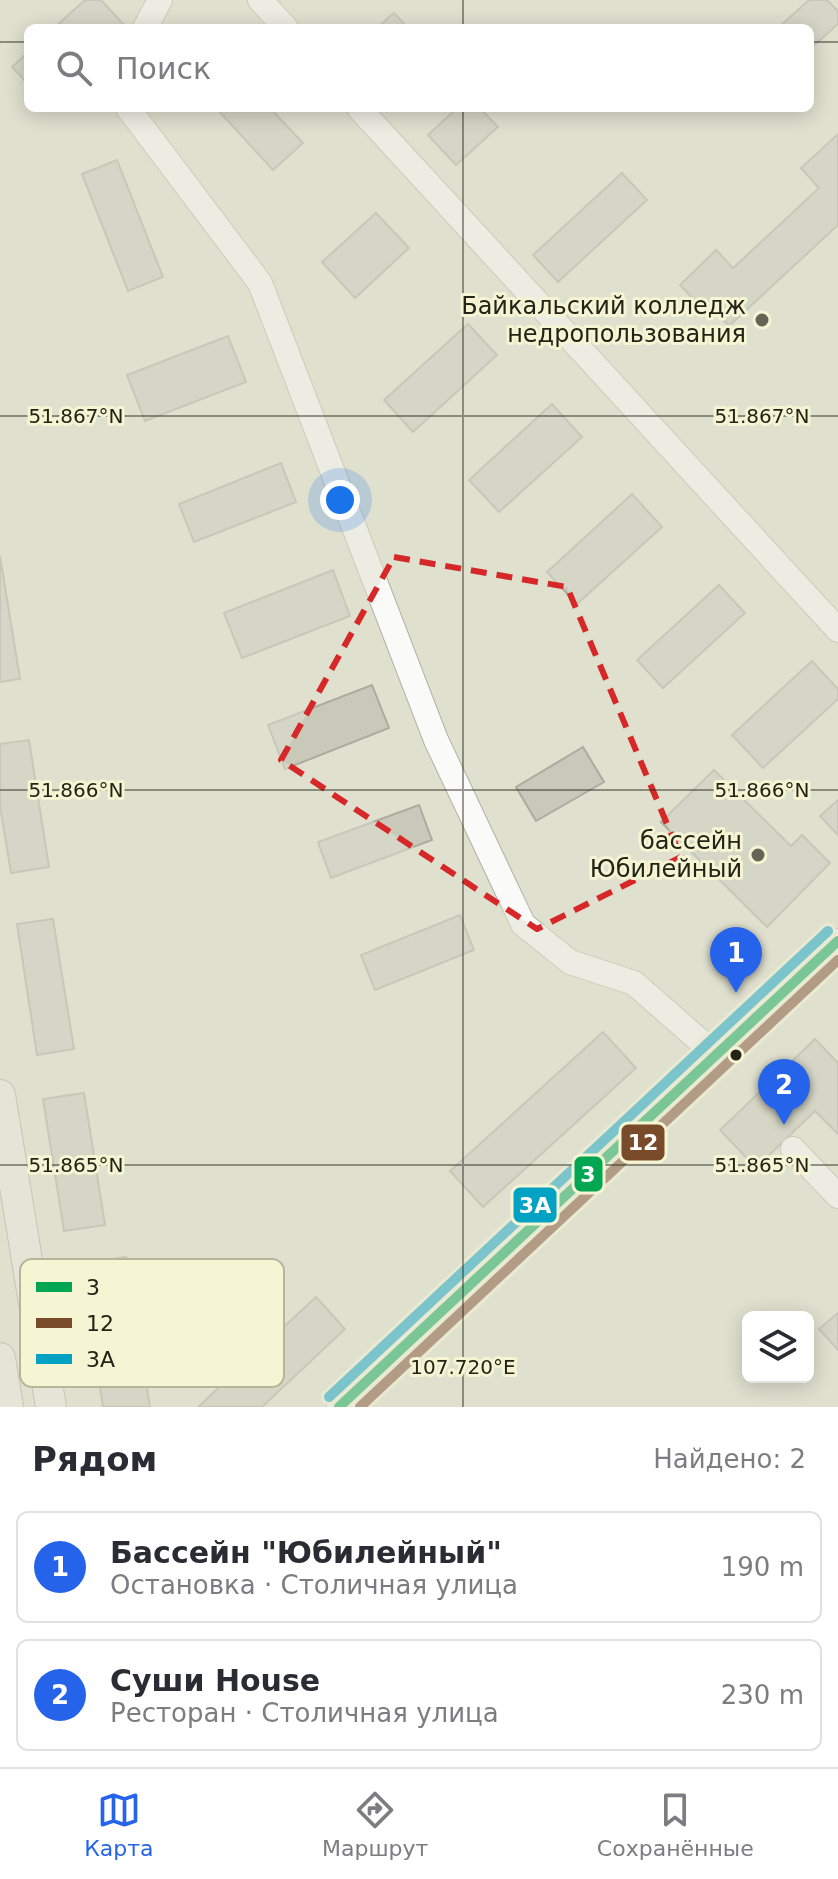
<!DOCTYPE html>
<html lang="ru">
<head>
<meta charset="utf-8">
<style>
	:root { --surface:#fff; --page:#f7f7f7; --text:#2b2b33; --muted:#7c7c81; --line:#e1e1e2; --accent:#2563eb }
	body { margin:0; font-family:"DejaVu Sans",sans-serif; background:var(--page); color:var(--text) }
	.controls { position:absolute; right:24px; bottom:24px; display:grid; overflow:hidden; border-radius:12px; box-shadow:0 4px 20px #0003 }
	.controls button { width:72px; height:72px; display:grid; place-items:center; padding:0; border:0; border-bottom:2px solid var(--line); background:var(--surface); color:var(--text); font:40px sans-serif }
	.you { position:absolute; left:340px; top:500px; width:28px; height:28px; margin:-20px; border:6px solid #fff; border-radius:50%; background:#1a73e8; box-shadow:0 0 0 12px #1a73e833 }
	.badge { display:grid; place-items:center; width:52px; height:52px; border-radius:50%; background:var(--accent); color:#fff; font-size:26px; font-weight:700 }
	.pin { position:absolute; translate:-50% -66px; filter:drop-shadow(0 2px 4px #0008) }
	.pin::after { content:''; position:absolute; top:42px; width:28px; height:24px; background:inherit; clip-path:polygon(0 0,100% 0,50% 100%) }
	.list { margin:0; padding:0; list-style:none }
	h2 { display:flex; justify-content:space-between; align-items:center; height:104px; margin:0; padding:0 32px; font-size:34px }
	h2 small { font-size:26px; font-weight:400; color:var(--muted) }
	.list li { display:grid; grid-template-columns:52px 1fr auto; gap:24px; align-items:center; box-sizing:border-box; height:112px; margin:0 16px 16px; padding:0 16px; border:2px solid var(--line); border-radius:12px }
	.list b { display:block; font-size:30px; white-space:nowrap }
	.list p { margin:0; font-size:26px; white-space:nowrap; color:var(--muted) }
	.list em { font-size:26px; font-style:normal; color:var(--muted) }
	.icon { flex:none; width:44px; height:44px; fill:none; stroke:currentColor; stroke-width:2; stroke-linecap:round; stroke-linejoin:round }
	.map { position:relative; flex:none; width:838px; height:1407px; overflow:hidden }
	.search { position:absolute; background:var(--surface); box-shadow:0 4px 20px #0003; left:24px; right:24px; top:24px; height:88px; display:flex; align-items:center; gap:20px; box-sizing:border-box; padding:0 28px; border-radius:12px; color:var(--muted); font-size:30px }
	.sheet { height:360px; background:var(--surface) }
	nav { display:flex; justify-content:space-around; align-items:center; box-sizing:border-box; height:112px; border-top:2px solid var(--line); background:var(--surface); font-size:22px; color:var(--muted) }
	nav a { display:grid; justify-items:center; gap:4px }
	nav .on { color:var(--accent) }
	.map>svg:first-child { display:block }
</style>
</head>
<body>
<div class="map">
<svg width="838" height="1407" viewBox="0 0 838 1407">
	<rect width="100%" height="100%" fill="#e0e0cf"/>
	<g fill="#c9c9ba" stroke="#abab9e" stroke-width="2">
		<polygon points="85,0 101,0 126,27 54,28"/>
		<polygon points="809,0 827,0 838,11 838,24 810,49 810,28 778,28"/>
		<polygon points="394,13 408,28 377,28"/>
		<polygon points="28,52 28,84 12,67"/>
		<polygon points="216,108 270,108 303,143 273,170"/>
		<polygon points="457,108 480,108 498,127 456,165 428,135"/>
		<polygon points="838,134 838,225 729,326 714,310 708,315 680,285 716,250 733,268 819,188 801,168"/>
		<polygon points="117,160 163,277 128,291 82,174"/>
		<polygon points="622,173 647,200 558,282 533,255"/>
		<polygon points="376,213 409,248 355,298 322,262"/>
		<polygon points="468,324 497,355 413,432 384,400"/>
		<polygon points="228,336 246,382 145,421 127,375"/>
		<polygon points="552,404 582,437 499,512 469,480"/>
		<polygon points="281,463 296,502 194,542 179,504"/>
		<polygon points="632,494 662,527 577,604 547,572"/>
		<polygon points="0,556 20,679 0,682"/>
		<polygon points="333,570 350,616 242,658 224,613"/>
		<polygon points="719,585 745,613 663,688 637,660"/>
		<polygon points="812,661 838,689 838,699 763,768 732,735"/>
		<polygon points="372,685 389,728 285,769 268,725"/>
		<polygon points="29,740 49,867 11,873 0,806 0,744"/>
		<polygon points="583,747 604,782 536,821 516,787"/>
		<polygon points="714,770 791,846 802,835 830,863 767,927 661,822"/>
		<polygon points="838,800 838,835 820,816"/>
		<polygon points="419,805 432,840 331,878 318,842"/>
		<polygon points="460,915 474,950 375,990 361,955"/>
		<polygon points="53,919 74,1049 37,1055 17,924"/>
		<polygon points="603,1032 636,1068 483,1207 450,1171"/>
		<polygon points="815,1039 838,1063 838,1134 815,1111 756,1168 720,1130"/>
		<polygon points="84,1093 105,1225 64,1231 43,1099"/>
		<polygon points="126,1257 150,1407 103,1407 81,1264"/>
		<polygon points="316,1297 345,1329 262,1407 198,1407"/>
		<polygon points="838,1313 838,1350 819,1329"/>
	</g>
	<g fill="none" stroke-linecap="round" stroke-linejoin="round">
		<g stroke="#b2b2a5" stroke-width="26">
			<g id="minor">
				<polyline points="260,0 286,28"/>
				<polyline points="145,28 160,0"/>
				<polyline points="128,108 260,283 436,740 523,924 570,962 634,983 716,1055"/>
				<polyline points="359,108 838,630"/>
				<polyline points="793,1149 838,1196"/>
				<polyline points="339,1407 838,941"/>
			</g>
		</g>
		<g stroke="#a5a592" stroke-width="32">
			<g id="major">
				<polyline points="0,1095 51,1407"/>
				<polyline points="0,1358 8,1407"/>
			</g>
		</g>
		<use href="#minor" stroke="#fafaf8" stroke-width="24"/>
		<use href="#major" stroke="#e8e8df" stroke-width="30"/>
		<g stroke="#f5f5d4" stroke-width="16">
			<polyline id="bus-1" points="339,1407 838,941"/>
		</g>
		<g stroke="#f5f5d4" stroke-width="16">
			<polyline id="bus-2" points="360,1407 838,960"/>
		</g>
		<g stroke="#f5f5d4" stroke-width="16">
			<polyline id="bus-3" points="329,1397 828,931"/>
		</g>
		<use href="#bus-1" stroke="#00a651" stroke-width="10"/>
		<use href="#bus-2" stroke="#7a4b2a" stroke-width="10"/>
		<use href="#bus-3" stroke="#02a2c5" stroke-width="10"/>
	</g>
	<path d="M0 0H838V1407H0ZM 394,557 L 567,587 L 681,857 L 537,929 L 281,760 Z" fill="#e0e0cf" fill-opacity=".55" fill-rule="evenodd"/>
	<path fill="none" stroke="#d62828" stroke-width="6" stroke-dasharray="16 10" stroke-linejoin="round" d="M 394,557 L 567,587 L 681,857 L 537,929 L 281,760 Z"/>
	<path fill="none" stroke="#232317" stroke-width="2" stroke-opacity="0.45" d="M 463,0 L 463,28M 0,42 L 28,42M 810,42 L 838,42M 463,108 L 463,1407M 0,416 L 838,416M 0,790 L 838,790M 0,1165 L 838,1165"/>
	<g fill="#656557" stroke="#f5f5d4" stroke-width="3">
		<circle cx="762" cy="320" r="8"/>
		<circle cx="758" cy="855" r="8"/>
	</g>
	<circle fill="#232317" stroke="#f5f5d4" stroke-width="3" cx="736" cy="1055" r="7"/>
	<g text-anchor="middle" stroke-width="6" stroke-linejoin="round" paint-order="stroke">
		<g font-size="24" fill="#232317" stroke="#f5f5d4" text-anchor="end">
			<text x="746" y="314">Байкальский колледж<tspan x="746" dy="28">недропользования</tspan></text>
			<text x="742" y="849">бассейн<tspan x="742" dy="28">Юбилейный</tspan></text>
		</g>
	</g>
	<rect x="20" y="1259" width="264" height="128" rx="12" fill="#f5f5d4" stroke="#b6b69b" stroke-width="2"/>
	<rect x="36" y="1282" width="36" height="10" fill="#00a651"/>
	<rect x="36" y="1318" width="36" height="10" fill="#7a4b2a"/>
	<rect x="36" y="1354" width="36" height="10" fill="#02a2c5"/>
	<g font-size="22" fill="#232317">
		<text x="86" y="1295">3</text>
		<text x="86" y="1331">12</text>
		<text x="86" y="1367">3А</text>
	</g>
	<g font-size="20" text-anchor="middle" fill="#232317" stroke="#f5f5d4" stroke-width="6" stroke-linejoin="round" paint-order="stroke">
		<text x="76" y="423">51.867°N</text>
		<text x="762" y="423">51.867°N</text>
		<text x="76" y="797">51.866°N</text>
		<text x="762" y="797">51.866°N</text>
		<text x="76" y="1172">51.865°N</text>
		<text x="762" y="1172">51.865°N</text>
		<text x="463" y="1374">107.720°E</text>
	</g>
	<g stroke="#f5f5d4" stroke-width="3">
		<rect x="620" y="1123" width="46" height="39" rx="8" fill="#7a4b2a"/>
		<rect x="573" y="1155" width="31" height="38" rx="8" fill="#00a651"/>
		<rect x="512" y="1186" width="46" height="38" rx="8" fill="#02a2c5"/>
	</g>
	<g font-size="22" text-anchor="middle" font-weight="bold" fill="#fff">
		<text x="643" y="1150">12</text>
		<text x="588" y="1182">3</text>
		<text x="535" y="1213">3А</text>
	</g>
</svg>
<div class="controls">
<button><svg class="icon" aria-label="layers" viewBox="0 0 24 24"><path d="M12 4l9 5-9 5-9-5zM3 14l9 5 9-5"/></svg></button>
</div>
<div class="you"></div>
<div class="pin badge" style="left:736px;top:993px">1</div>
<div class="pin badge" style="left:784px;top:1125px">2</div>
<div class="search"><svg class="icon" aria-label="search" viewBox="0 0 24 24"><circle cx="10" cy="10" r="6"/><path d="M15 15l6 6"/></svg>Поиск</div>
</div>
<section class="sheet">
<h2>Рядом<small>Найдено: 2</small></h2>
<ul class="list">
<li><span class="badge">1</span><div><b>Бассейн &quot;Юбилейный&quot;</b><p>Остановка · Столичная улица</p></div><em>190 m</em></li>
<li><span class="badge">2</span><div><b>Суши House</b><p>Ресторан · Столичная улица</p></div><em>230 m</em></li>
</ul>
</section>
<nav>
<a class="on"><svg class="icon" aria-label="map" viewBox="0 0 24 24"><path d="M3 6l6-2 6 2 6-2v14l-6 2-6-2-6 2zM9 4v14M15 6v14"/></svg>Карта</a>
<a><svg class="icon" aria-label="directions" viewBox="0 0 24 24"><path d="M12 3l9 9-9 9-9-9zM9 14v-3h6M13 9l2 2-2 2"/></svg>Маршрут</a>
<a><svg class="icon" aria-label="saved" viewBox="0 0 24 24"><path d="M7 4h10v16l-5-4-5 4z"/></svg>Сохранённые</a>
</nav>
</body>
</html>
